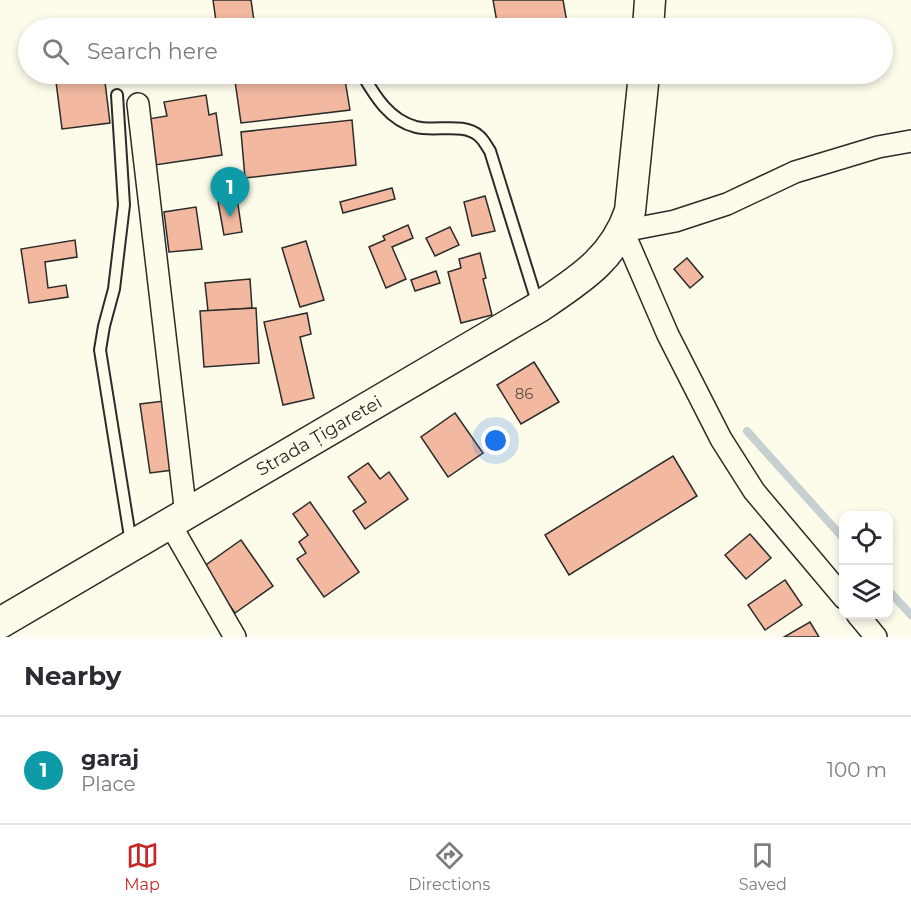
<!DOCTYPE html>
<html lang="en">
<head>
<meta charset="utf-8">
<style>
	:root { --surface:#fff; --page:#f2f2f3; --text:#2b2b33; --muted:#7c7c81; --line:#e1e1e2; --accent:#c62828 }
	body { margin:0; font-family:Montserrat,sans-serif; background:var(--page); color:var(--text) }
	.controls { position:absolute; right:18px; bottom:18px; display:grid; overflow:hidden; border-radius:12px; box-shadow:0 3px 9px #0003 }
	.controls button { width:54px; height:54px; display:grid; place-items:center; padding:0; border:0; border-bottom:2px solid var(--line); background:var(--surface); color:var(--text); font:30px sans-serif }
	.you { position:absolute; left:496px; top:441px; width:21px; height:21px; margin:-15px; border:4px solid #fff; border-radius:50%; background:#1a73e8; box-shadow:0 0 0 9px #1a73e833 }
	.badge { display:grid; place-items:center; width:39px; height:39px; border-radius:50%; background:var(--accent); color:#fff; font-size:20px; font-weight:700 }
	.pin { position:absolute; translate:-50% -50px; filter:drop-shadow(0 2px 3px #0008) }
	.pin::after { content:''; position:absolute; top:32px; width:21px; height:18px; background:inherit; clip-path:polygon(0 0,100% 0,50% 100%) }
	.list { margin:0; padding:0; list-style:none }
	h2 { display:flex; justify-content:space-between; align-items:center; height:78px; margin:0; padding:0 24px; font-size:26px }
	h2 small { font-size:20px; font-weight:400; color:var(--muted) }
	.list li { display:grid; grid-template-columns:39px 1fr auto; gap:18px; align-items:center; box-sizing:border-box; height:108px; padding:0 24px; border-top:2px solid var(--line) }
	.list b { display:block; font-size:22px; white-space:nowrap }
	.list p { margin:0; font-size:20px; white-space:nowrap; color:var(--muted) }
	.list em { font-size:20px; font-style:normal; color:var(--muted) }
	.icon { flex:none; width:33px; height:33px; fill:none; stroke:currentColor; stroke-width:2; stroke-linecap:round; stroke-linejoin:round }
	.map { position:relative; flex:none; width:911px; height:637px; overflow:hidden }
	.search { position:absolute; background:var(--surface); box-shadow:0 3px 9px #0003; left:18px; right:18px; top:18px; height:66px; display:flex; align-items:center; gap:15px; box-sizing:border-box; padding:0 21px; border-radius:33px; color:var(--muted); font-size:22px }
	.sheet { height:186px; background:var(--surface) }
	nav { display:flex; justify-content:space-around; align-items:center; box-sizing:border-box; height:84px; border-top:2px solid var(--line); background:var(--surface); font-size:16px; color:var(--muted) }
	nav a { display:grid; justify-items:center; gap:3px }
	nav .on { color:var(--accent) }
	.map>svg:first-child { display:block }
</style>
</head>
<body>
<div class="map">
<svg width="911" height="637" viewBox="0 0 911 637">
	<rect width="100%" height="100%" fill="#fdfbea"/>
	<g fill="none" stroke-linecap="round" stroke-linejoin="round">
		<g stroke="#c7d0d0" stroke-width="8">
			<polyline points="747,431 844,539"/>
			<polyline points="888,590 911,615"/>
		</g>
	</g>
	<g fill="#f2b8a0" stroke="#2b2b2b" stroke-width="1.5">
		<polygon points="213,0 251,0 255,28 217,28"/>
		<polygon points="493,0 563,0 568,28 498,28"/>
		<polygon points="55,74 104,74 110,123 62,129"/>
		<polygon points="126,74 149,74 128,79"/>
		<polygon points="234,74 344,74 350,110 241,123"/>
		<polygon points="206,95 209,115 216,113 222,155 155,165 148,119 167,116 164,102"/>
		<polygon points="352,120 356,165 245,178 241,132"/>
		<polygon points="392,188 395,199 343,213 340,202"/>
		<polygon points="485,196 495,231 472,236 464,202"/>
		<polygon points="237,198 242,232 224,235 218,202"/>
		<polygon points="196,207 202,249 169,252 164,212"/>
		<polygon points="408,225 413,238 392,247 406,279 386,288 369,247 385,240 383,236"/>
		<polygon points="450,227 459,245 435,256 426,238"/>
		<polygon points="75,240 77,257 45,262 48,288 66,285 68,297 29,303 21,249"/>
		<polygon points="306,241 324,300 300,307 282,248"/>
		<polygon points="480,253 486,278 483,279 492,315 461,323 448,272 461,268 459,259"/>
		<polygon points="687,258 703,277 690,288 674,269"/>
		<polygon points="436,271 440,283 415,291 411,280"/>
		<polygon points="250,279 252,308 208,311 205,283"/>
		<polygon points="256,308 259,363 204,367 200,311"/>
		<polygon points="307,313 311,334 300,337 314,398 283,405 264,322"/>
		<polygon points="534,362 559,402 521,424 497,385"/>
		<polygon points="164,401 173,470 150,473 140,404"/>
		<polygon points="455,413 483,453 448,477 421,437"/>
		<polygon points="673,456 697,496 569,575 545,535"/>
		<polygon points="368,463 380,479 389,472 408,499 365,529 353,511 366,502 348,477"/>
		<polygon points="310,502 359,572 324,597 297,559 306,553 299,542 308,535 293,514"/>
		<polygon points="750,534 771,558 746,579 725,555"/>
		<polygon points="241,540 273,586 235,613 203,567"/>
		<polygon points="785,580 802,605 765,630 748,605"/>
		<polygon points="810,622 819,637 784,637"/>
	</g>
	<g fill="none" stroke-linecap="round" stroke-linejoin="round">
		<g stroke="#2b2b2b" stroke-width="14">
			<g id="lane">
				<path d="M 362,74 C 375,96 389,120 416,127 C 435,132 464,122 479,136 C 484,140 487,147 490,151 L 538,305"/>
				<polyline points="117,95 124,205 114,289 104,326 100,350 131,543"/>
			</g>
		</g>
		<g stroke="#2b2b2b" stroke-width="24">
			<g id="street">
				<polyline points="138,104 186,515"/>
				<polyline points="170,524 235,637"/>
				<polyline points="844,598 754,491 721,439 668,335 623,231 675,221 727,204 795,172 878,147 911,141"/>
				<polyline points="857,614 876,637"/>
			</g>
		</g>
		<g stroke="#2b2b2b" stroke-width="33">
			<g id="secondary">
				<polyline points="648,28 650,0"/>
				<path d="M 0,623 L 539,307 C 579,280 614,259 630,211 L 644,74"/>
			</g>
		</g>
		<use href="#lane" stroke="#fdfbea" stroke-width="10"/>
		<use href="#street" stroke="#fdfbea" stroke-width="21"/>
		<use href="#secondary" stroke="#fdfbea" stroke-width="30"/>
	</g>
	<g text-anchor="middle" stroke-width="4.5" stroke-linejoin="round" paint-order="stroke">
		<g font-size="15" fill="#5d4e48">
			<text x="524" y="399">86</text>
		</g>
		<g font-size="18" fill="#2b2b2b" stroke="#fdfbea">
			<text transform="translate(319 436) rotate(-30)" y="6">Strada Țigaretei</text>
		</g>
	</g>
</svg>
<div class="controls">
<button><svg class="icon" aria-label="locate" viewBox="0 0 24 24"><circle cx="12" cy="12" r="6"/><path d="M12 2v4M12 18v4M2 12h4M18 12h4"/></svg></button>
<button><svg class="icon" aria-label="layers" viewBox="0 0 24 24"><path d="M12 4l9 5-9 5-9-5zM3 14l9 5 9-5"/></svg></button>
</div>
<div class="you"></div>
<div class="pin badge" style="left:230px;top:217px;background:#0f9aa8">1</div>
<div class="search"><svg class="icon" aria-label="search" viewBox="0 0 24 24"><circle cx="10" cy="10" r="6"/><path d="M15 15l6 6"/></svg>Search here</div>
</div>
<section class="sheet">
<h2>Nearby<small></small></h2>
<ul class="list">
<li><span class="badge" style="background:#0f9aa8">1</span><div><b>garaj</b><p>Place</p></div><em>100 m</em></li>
</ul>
</section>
<nav>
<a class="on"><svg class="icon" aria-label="map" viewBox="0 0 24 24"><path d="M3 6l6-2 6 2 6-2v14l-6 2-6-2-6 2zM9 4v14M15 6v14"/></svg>Map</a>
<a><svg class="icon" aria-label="directions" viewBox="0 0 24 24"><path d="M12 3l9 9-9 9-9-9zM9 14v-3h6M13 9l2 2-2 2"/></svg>Directions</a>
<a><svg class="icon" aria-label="saved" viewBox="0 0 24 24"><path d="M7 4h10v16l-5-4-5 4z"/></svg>Saved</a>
</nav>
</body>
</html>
